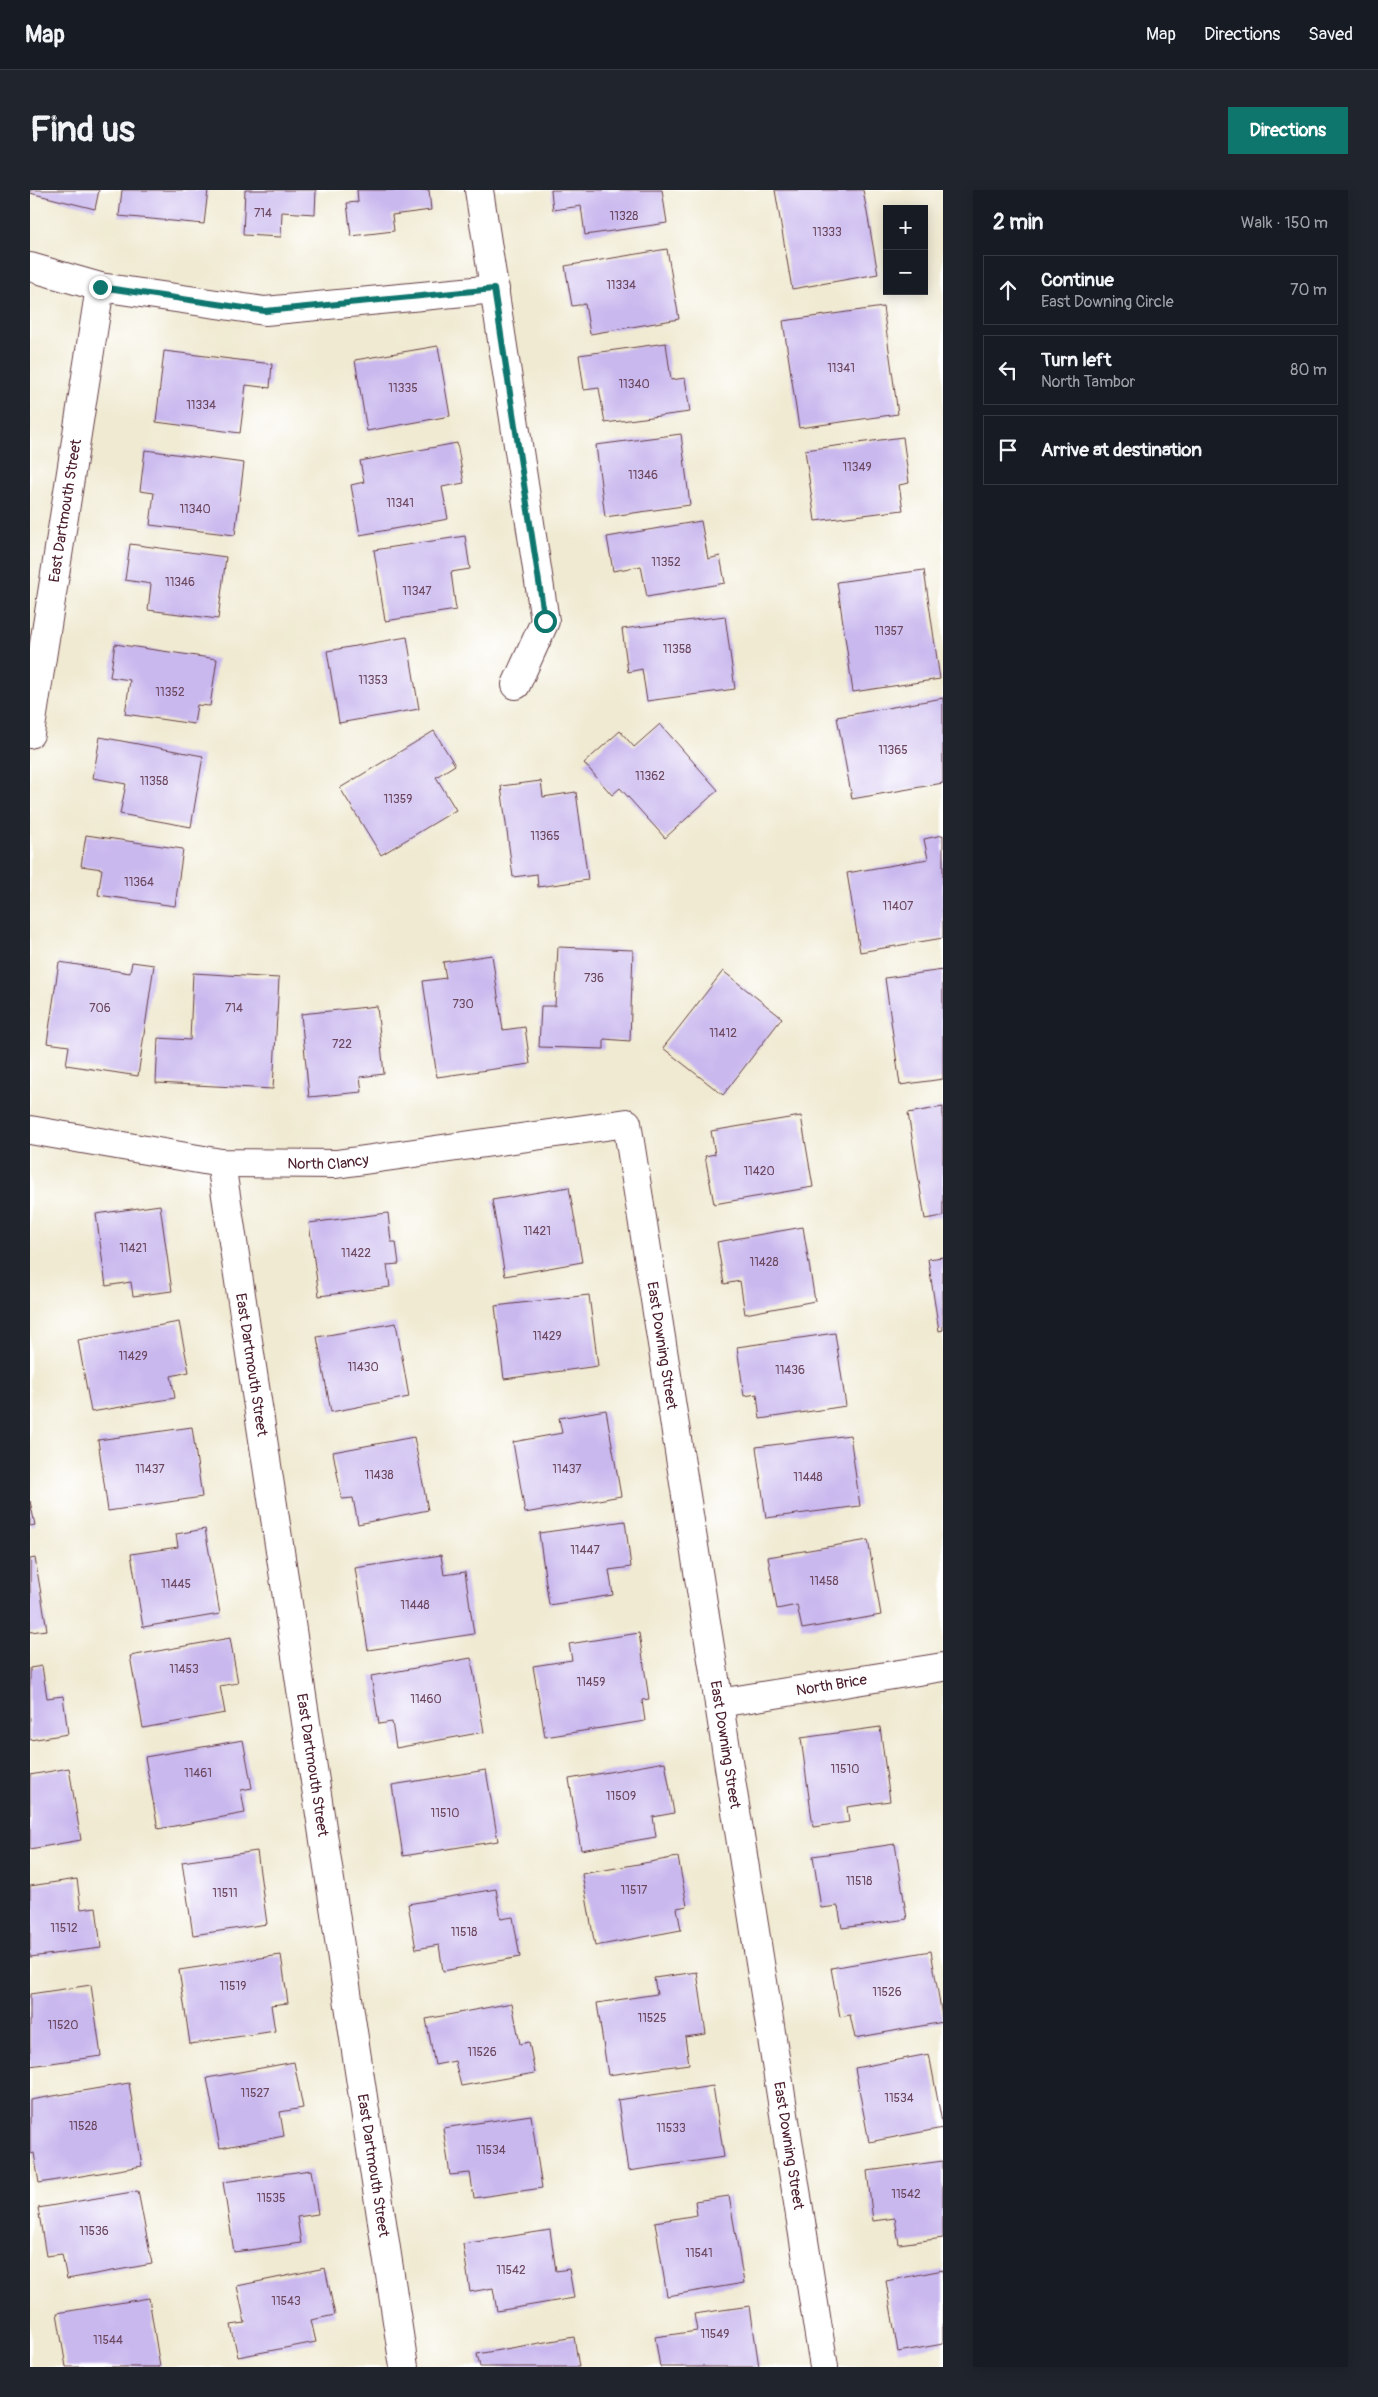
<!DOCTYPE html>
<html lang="en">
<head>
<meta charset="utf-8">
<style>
	:root { --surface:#171b24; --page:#20242c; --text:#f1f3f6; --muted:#9ea1a6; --line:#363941; --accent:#0f766e }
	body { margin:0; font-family:Pangolin,sans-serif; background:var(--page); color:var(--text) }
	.controls { position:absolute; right:15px; top:15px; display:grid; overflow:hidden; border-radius:0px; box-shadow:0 2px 12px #0003 }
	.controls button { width:45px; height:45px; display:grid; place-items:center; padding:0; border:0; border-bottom:1px solid var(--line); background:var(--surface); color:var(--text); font:25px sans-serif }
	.stop { position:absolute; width:15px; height:15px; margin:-11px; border:4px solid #0f766e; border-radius:50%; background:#fff }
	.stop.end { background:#0f766e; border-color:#fff; box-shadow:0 1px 5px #0008 }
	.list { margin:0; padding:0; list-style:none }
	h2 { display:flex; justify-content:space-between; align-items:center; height:65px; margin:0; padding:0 20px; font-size:21px }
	h2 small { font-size:16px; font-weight:400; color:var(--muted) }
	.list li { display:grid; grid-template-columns:32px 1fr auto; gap:15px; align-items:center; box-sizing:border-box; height:70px; margin:0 10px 10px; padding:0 10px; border:1px solid var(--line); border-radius:0px }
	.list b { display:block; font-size:19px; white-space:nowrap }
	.list p { margin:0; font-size:16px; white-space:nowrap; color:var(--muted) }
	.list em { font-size:16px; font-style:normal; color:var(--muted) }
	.icon { flex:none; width:28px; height:28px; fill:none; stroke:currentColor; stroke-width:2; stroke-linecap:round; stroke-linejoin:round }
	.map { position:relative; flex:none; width:913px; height:2177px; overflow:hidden; border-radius:0px }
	header { display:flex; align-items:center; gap:30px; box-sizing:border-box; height:70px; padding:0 25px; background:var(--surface); border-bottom:1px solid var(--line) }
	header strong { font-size:24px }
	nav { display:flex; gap:28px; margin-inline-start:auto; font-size:18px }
	.intro { display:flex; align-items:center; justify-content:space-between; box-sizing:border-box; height:120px; padding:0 30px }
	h1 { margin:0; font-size:35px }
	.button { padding:12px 22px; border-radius:0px; background:var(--accent); color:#fff; font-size:18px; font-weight:700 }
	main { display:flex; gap:30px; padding:0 30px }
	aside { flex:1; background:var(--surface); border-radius:0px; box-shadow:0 2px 12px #0003 }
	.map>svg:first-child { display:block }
</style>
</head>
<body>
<header>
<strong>Map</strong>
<nav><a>Map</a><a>Directions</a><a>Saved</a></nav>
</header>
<div class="intro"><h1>Find us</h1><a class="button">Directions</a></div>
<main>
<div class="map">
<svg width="913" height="2177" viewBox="0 0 913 2177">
	<rect width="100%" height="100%" fill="#fff"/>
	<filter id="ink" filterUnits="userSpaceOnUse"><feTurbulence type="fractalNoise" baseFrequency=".02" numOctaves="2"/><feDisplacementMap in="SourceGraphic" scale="10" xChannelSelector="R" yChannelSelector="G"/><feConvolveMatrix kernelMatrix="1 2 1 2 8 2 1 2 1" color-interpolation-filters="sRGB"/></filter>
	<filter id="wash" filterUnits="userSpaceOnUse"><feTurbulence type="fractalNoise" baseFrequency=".0096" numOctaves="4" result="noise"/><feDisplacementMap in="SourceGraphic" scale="20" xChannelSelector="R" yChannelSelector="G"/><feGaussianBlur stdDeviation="1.12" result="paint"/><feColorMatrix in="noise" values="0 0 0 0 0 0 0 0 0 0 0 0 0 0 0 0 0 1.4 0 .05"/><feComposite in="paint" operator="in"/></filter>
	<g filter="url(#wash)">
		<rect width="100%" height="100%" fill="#f0ead2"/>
		<g id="blocks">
			<g fill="#c9b8ee">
				<polygon points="0,0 69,0 65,19 0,3"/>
				<polygon points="92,0 178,0 174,34 89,26"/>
				<polygon points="215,0 286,0 285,24 252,22 251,47 213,45"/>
				<polygon points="327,0 399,0 401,20 362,25 364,41 321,46 317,13 328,12"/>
				<polygon points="521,0 632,0 637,33 555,45 551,16 523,20"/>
				<polygon points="745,0 833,0 848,84 762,99"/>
				<polygon points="637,59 649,129 560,144 555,114 542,116 535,76"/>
				<polygon points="853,117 868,224 769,238 753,131"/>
				<polygon points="636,153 641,190 655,188 660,222 575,233 569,198 554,200 549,165"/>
				<polygon points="408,156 420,226 337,241 325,170"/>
				<polygon points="134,161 242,174 240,198 216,195 210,243 126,232"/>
				<polygon points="651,244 660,315 575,327 566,255"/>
				<polygon points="873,247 879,293 869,295 873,320 785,331 775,260"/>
				<polygon points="427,253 434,293 412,297 418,329 330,345 321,295 334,292 330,271"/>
				<polygon points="115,260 214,273 205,345 120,335 124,303 110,301"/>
				<polygon points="671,331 678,369 690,366 695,393 617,407 611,376 583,381 577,347"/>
				<polygon points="435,346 440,379 421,382 426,420 355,431 344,360"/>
				<polygon points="100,354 196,367 188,429 118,420 121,394 95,390"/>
				<polygon points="894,380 910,489 823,502 807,392"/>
				<polygon points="695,426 705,499 617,511 612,479 598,482 592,439"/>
				<polygon points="377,447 389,519 309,533 297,461"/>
				<polygon points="85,454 187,469 180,516 167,515 164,534 95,524 100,490 80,487"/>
				<polygon points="913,508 913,593 822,609 807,527"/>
				<polygon points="630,534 688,600 635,648 590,598 582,605 554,573 590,541 604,557"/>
				<polygon points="404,541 425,575 406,587 426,620 351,665 310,598"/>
				<polygon points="70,547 173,566 161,637 90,624 96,594 63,588"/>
				<polygon points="511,591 513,607 546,602 558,690 508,697 507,684 483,687 471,596"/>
				<polygon points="56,645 153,659 145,716 68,705 72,679 51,676"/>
				<polygon points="913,645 913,748 830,762 817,683 898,669 894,649"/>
				<polygon points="528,757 603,760 600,851 574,849 574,859 509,857 511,816 525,816"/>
				<polygon points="462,765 473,840 495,837 500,874 407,887 393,791 416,788 413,772"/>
				<polygon points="29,772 100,783 102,772 124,775 108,886 36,875 39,856 17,853"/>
				<polygon points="913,780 913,889 870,895 855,788"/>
				<polygon points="693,781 752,828 693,905 633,858"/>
				<polygon points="163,783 249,788 243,899 126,893 128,848 160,850"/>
				<polygon points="347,816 354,884 330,887 332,902 279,907 271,824"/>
				<polygon points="913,917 913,1026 895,1029 878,923"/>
				<polygon points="771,926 783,997 684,1014 675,966 685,964 681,941"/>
				<polygon points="539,997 552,1072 475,1086 462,1010"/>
				<polygon points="130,1015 142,1101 103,1106 101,1092 76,1096 66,1024"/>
				<polygon points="358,1023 361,1052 366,1052 369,1074 357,1075 360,1097 289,1106 279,1033"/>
				<polygon points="773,1037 785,1111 715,1124 710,1091 694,1094 687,1052"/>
				<polygon points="913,1067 913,1140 909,1141 898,1069"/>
				<polygon points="559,1105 568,1176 474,1189 465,1116"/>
				<polygon points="149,1132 159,1182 141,1186 145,1208 61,1222 48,1150"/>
				<polygon points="366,1133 379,1207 301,1222 287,1147"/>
				<polygon points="805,1143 816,1216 730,1229 727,1204 714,1206 707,1157"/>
				<polygon points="576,1220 591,1306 495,1323 483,1252 532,1243 529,1228"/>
				<polygon points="162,1237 172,1307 78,1321 68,1250"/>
				<polygon points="820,1245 830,1316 736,1328 726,1257"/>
				<polygon points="384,1247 398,1320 328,1334 323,1308 312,1309 303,1262"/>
				<polygon points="0,1311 5,1335 0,1336"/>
				<polygon points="595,1331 601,1377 579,1380 583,1405 519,1415 509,1343"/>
				<polygon points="175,1339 190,1424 113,1437 101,1364 148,1357 146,1344"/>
				<polygon points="838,1350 851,1425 772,1439 767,1415 747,1419 738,1367"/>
				<polygon points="411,1365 414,1385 435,1382 444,1444 338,1460 325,1378"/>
				<polygon points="5,1368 17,1440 0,1442 0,1369"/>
				<polygon points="609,1443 619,1509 612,1510 615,1531 515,1547 503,1476 542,1470 539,1454"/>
				<polygon points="200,1448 208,1493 190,1496 195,1523 113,1538 100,1466"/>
				<polygon points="441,1468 454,1542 366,1558 362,1532 349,1534 341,1486"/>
				<polygon points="12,1476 17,1508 33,1506 38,1544 0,1550 0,1478"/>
				<polygon points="850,1537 860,1611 817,1617 819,1632 783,1637 771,1548"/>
				<polygon points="213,1550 222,1598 211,1600 215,1623 128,1639 115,1567"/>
				<polygon points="635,1572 644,1623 623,1627 626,1647 551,1660 539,1589"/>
				<polygon points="39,1578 51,1650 0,1659 0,1585"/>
				<polygon points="456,1580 468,1651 373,1666 362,1595"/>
				<polygon points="865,1654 877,1729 812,1738 808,1716 791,1718 783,1666"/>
				<polygon points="227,1661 237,1734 163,1745 152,1672"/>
				<polygon points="648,1667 657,1716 647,1718 651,1740 565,1756 552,1684"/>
				<polygon points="47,1689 51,1719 66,1717 71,1758 0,1767 0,1696"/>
				<polygon points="466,1699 471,1729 483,1727 490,1767 413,1781 409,1755 386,1759 378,1714"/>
				<polygon points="901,1761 913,1832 825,1848 820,1825 810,1827 801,1778"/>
				<polygon points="251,1765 258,1813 241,1815 245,1841 160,1854 149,1780"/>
				<polygon points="667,1782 676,1844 655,1847 659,1874 578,1885 567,1813 627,1804 624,1788"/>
				<polygon points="61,1795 71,1866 0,1876 0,1804"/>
				<polygon points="482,1813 490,1854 499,1852 505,1883 431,1896 425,1871 405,1875 396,1829"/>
				<polygon points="899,1864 913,1938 839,1952 825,1878"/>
				<polygon points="264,1872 273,1918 250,1922 254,1946 190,1958 177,1888"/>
				<polygon points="99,1893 112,1976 9,1993 4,1963 0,1964 0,1910"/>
				<polygon points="683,1896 694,1967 598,1981 588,1910"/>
				<polygon points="501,1925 512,1998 444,2008 440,1983 420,1985 413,1938"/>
				<polygon points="913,1971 913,2048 869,2054 865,2028 843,2031 837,1981"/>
				<polygon points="281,1980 288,2024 267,2027 271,2053 204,2062 193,1992"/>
				<polygon points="108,2001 122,2074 37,2089 32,2064 16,2066 8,2018"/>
				<polygon points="699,2006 714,2093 637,2106 625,2032 667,2025 665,2011"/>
				<polygon points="520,2040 526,2081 539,2079 544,2108 467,2121 463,2098 440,2102 433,2054"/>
				<polygon points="295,2078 305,2125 281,2130 286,2152 208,2167 201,2135 215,2133 207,2096"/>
				<polygon points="913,2080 913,2154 868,2162 856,2091"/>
				<polygon points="119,2108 130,2177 36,2177 27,2123"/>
				<polygon points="720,2116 729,2177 630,2177 625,2147 667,2141 664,2124"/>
				<polygon points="544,2147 549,2177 450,2177 447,2164"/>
			</g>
		</g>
	</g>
	<g filter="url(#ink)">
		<use href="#blocks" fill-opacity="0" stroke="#633d44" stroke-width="1"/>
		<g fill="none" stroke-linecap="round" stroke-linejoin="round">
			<g stroke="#633d44" stroke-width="30">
				<g id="street">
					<polyline points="449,0 515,431 486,495"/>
					<polyline points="0,77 70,97 235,121 465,99"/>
					<path id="s1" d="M 0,544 L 70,97"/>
					<path id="s2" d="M 0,940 L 191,973 L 306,974 L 597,933 L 794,2177"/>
					<path id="s3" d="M 191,973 L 374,2177"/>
					<path id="s4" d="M 689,1513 L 913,1477"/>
				</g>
			</g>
			<use href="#street" stroke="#fff" stroke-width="28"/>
		</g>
	</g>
	<g fill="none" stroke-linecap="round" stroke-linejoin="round" filter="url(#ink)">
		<polyline stroke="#0f766e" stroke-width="6" points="70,97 235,121 464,99 515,431"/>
	</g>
	<g text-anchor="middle" stroke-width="4" stroke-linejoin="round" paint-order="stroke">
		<g font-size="12" fill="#6a455c">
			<text x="233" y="27">714</text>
			<text x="594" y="30">11328</text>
			<text x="797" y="46">11333</text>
			<text x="591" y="99">11334</text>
			<text x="811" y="182">11341</text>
			<text x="604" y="198">11340</text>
			<text x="373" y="202">11335</text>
			<text x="171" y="219">11334</text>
			<text x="827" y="281">11349</text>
			<text x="613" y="289">11346</text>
			<text x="370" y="317">11341</text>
			<text x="165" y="323">11340</text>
			<text x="636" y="376">11352</text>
			<text x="150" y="396">11346</text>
			<text x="387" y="405">11347</text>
			<text x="859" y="445">11357</text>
			<text x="647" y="463">11358</text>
			<text x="343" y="494">11353</text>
			<text x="140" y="506">11352</text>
			<text x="863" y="564">11365</text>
			<text x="620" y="590">11362</text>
			<text x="124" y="595">11358</text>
			<text x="368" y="613">11359</text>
			<text x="515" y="650">11365</text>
			<text x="109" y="696">11364</text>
			<text x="868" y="720">11407</text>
			<text x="564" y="792">736</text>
			<text x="433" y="818">730</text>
			<text x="70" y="822">706</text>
			<text x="204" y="822">714</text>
			<text x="693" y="847">11412</text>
			<text x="312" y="858">722</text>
			<text x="729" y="985">11420</text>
			<text x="507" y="1045">11421</text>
			<text x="103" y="1062">11421</text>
			<text x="326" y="1067">11422</text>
			<text x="734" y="1076">11428</text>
			<text x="517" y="1150">11429</text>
			<text x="103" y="1170">11429</text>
			<text x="333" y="1181">11430</text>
			<text x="760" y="1184">11436</text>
			<text x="120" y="1283">11437</text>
			<text x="537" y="1283">11437</text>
			<text x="349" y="1289">11438</text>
			<text x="778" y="1291">11448</text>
			<text x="555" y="1364">11447</text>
			<text x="794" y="1395">11458</text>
			<text x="146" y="1398">11445</text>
			<text x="385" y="1419">11448</text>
			<text x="154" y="1483">11453</text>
			<text x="561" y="1496">11459</text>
			<text x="396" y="1513">11460</text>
			<text x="815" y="1583">11510</text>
			<text x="168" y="1587">11461</text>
			<text x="591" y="1610">11509</text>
			<text x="415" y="1627">11510</text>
			<text x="829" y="1695">11518</text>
			<text x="604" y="1704">11517</text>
			<text x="195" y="1707">11511</text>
			<text x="34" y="1742">11512</text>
			<text x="434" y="1746">11518</text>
			<text x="203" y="1800">11519</text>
			<text x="857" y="1806">11526</text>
			<text x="622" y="1832">11525</text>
			<text x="33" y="1839">11520</text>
			<text x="452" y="1866">11526</text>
			<text x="225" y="1907">11527</text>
			<text x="869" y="1912">11534</text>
			<text x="53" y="1940">11528</text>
			<text x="641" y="1942">11533</text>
			<text x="461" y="1964">11534</text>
			<text x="876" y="2008">11542</text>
			<text x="241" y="2012">11535</text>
			<text x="64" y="2045">11536</text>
			<text x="669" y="2067">11541</text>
			<text x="481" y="2084">11542</text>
			<text x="256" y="2115">11543</text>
			<text x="685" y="2148">11549</text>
			<text x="78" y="2154">11544</text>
		</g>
		<g font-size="15" fill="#4a1f2b" stroke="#fff">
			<text dy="5" stroke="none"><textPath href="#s1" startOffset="226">East Dartmouth Street</textPath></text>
			<text dy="5" stroke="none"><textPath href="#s2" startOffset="301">North Clancy</textPath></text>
			<text dy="5" stroke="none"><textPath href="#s2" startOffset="828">East Downing Street</textPath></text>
			<text dy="5" stroke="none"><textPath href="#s3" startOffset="204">East Dartmouth Street</textPath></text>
			<text dy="5" stroke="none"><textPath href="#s4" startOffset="114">North Brice</textPath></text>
			<text dy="5" stroke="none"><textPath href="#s2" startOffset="1232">East Downing Street</textPath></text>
			<text dy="5" stroke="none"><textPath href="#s3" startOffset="609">East Dartmouth Street</textPath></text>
			<text dy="5" stroke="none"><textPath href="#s2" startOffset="1638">East Downing Street</textPath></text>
			<text dy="5" stroke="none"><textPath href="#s3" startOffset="1014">East Dartmouth Street</textPath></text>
		</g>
	</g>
</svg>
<div class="controls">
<button>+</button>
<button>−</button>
</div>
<div class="stop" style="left:515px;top:431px"></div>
<div class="stop end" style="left:70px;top:97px"></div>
</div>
<aside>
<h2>2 min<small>Walk · 150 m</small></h2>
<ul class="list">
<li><svg class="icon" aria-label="ahead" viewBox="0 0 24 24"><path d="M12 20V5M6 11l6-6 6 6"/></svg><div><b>Continue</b><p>East Downing Circle</p></div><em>70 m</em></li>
<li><svg class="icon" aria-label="left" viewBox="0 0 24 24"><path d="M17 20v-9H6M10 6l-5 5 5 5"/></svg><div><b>Turn left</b><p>North Tambor</p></div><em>80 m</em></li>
<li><svg class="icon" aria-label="arrive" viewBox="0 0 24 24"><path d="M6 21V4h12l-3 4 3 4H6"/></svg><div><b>Arrive at destination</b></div></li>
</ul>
</aside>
</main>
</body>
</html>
